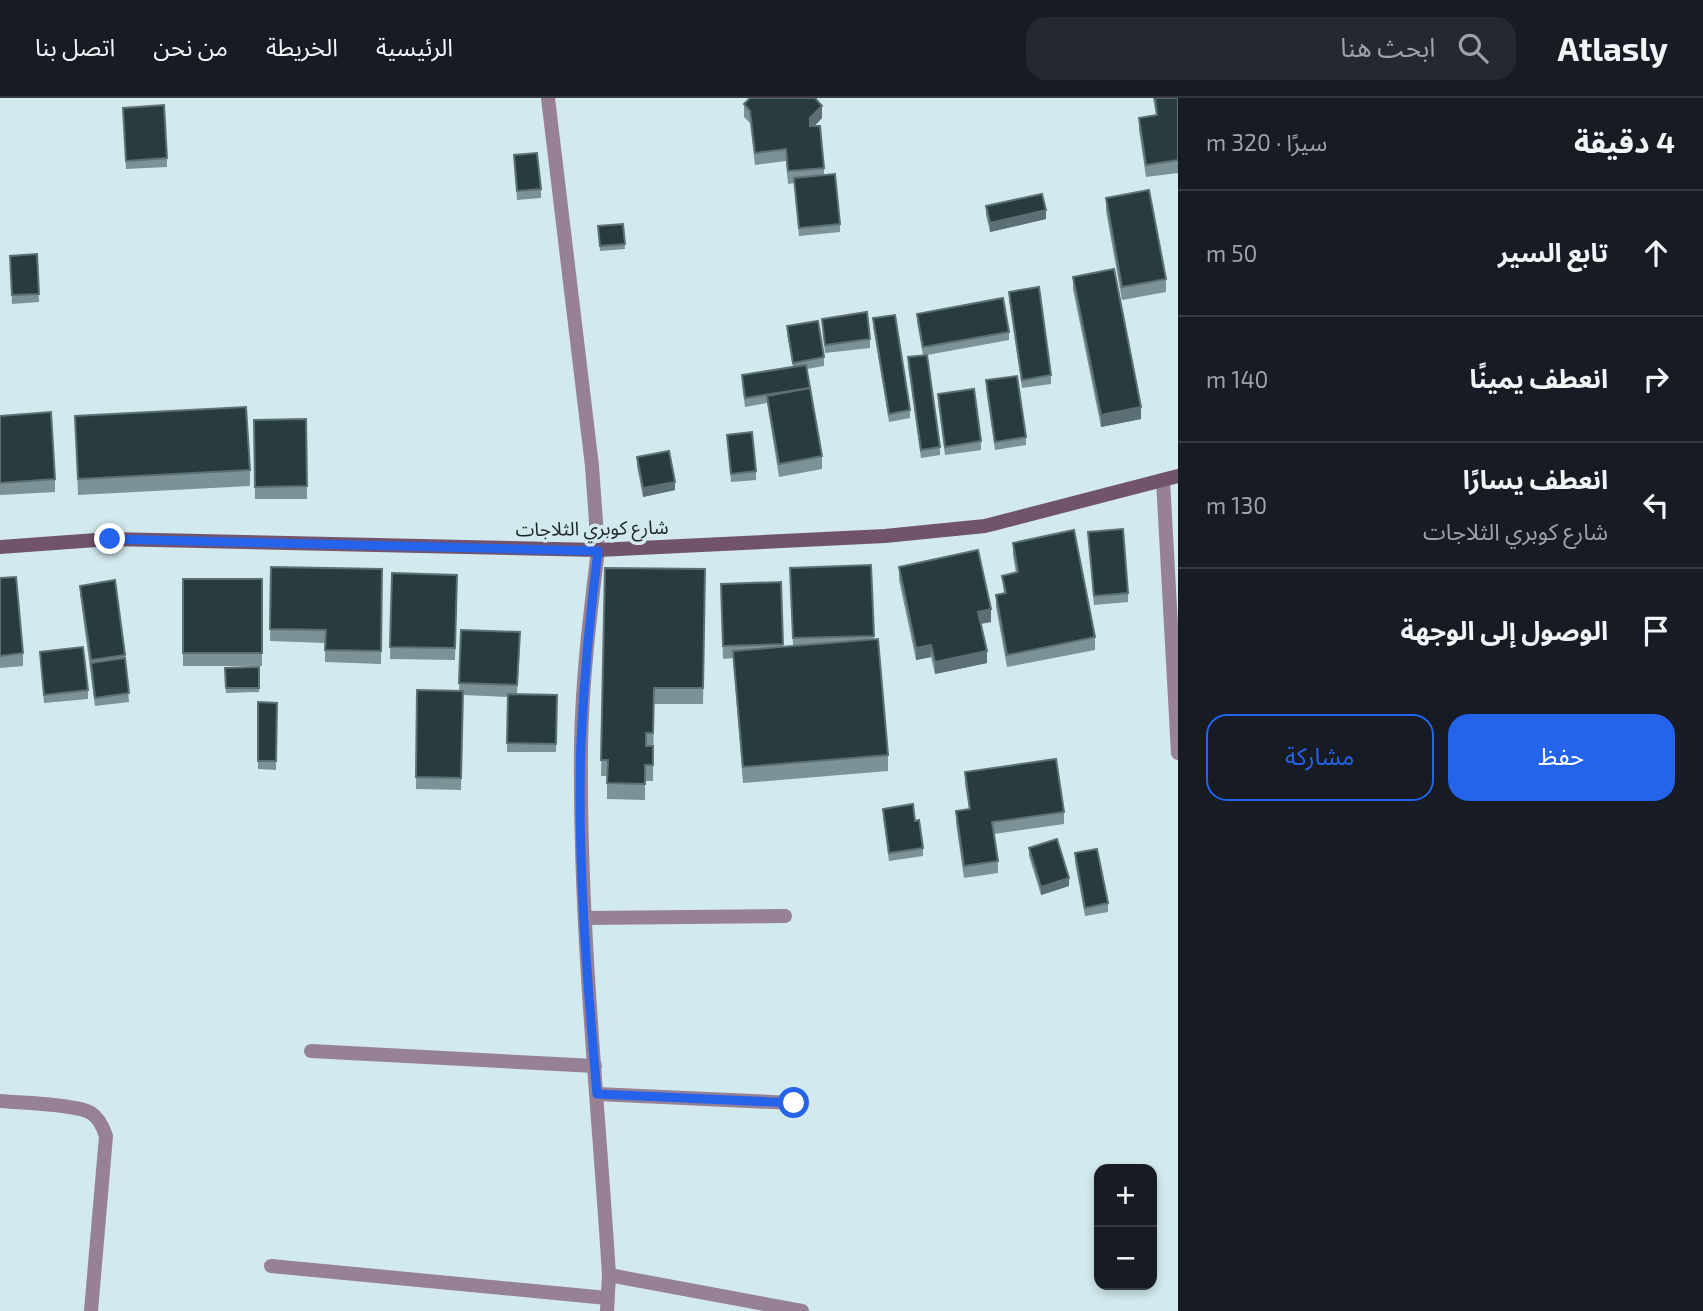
<!DOCTYPE html>
<html lang="ar">
<head>
<meta charset="utf-8">
<style>
	:root { --surface:#171b24; --page:#242831; --text:#f1f3f6; --muted:#9ea1a6; --line:#363941; --accent:#2563eb }
	body { margin:0; font-family:"Exo 2","Noto Sans Arabic",sans-serif; background:var(--page); color:var(--text); direction:rtl }
	.controls { position:absolute; right:21px; bottom:21px; display:grid; overflow:hidden; border-radius:14px; box-shadow:0 4px 10px #0003 }
	.controls button { width:63px; height:63px; display:grid; place-items:center; padding:0; border:0; border-bottom:2px solid var(--line); background:var(--surface); color:var(--text); font:35px sans-serif }
	.stop { position:absolute; width:21px; height:21px; margin:-16px; border:5px solid #2563eb; border-radius:50%; background:#fff }
	.stop.end { background:#2563eb; border-color:#fff; box-shadow:0 2px 7px #0008 }
	.list { margin:0; padding:0; list-style:none }
	h2 { display:flex; justify-content:space-between; align-items:center; height:91px; margin:0; padding:0 28px; font-size:30px }
	h2 small { font-size:23px; font-weight:400; color:var(--muted) }
	.list li { display:grid; grid-template-columns:46px 1fr auto; gap:21px; align-items:center; box-sizing:border-box; height:126px; padding:0 28px; border-top:2px solid var(--line) }
	.list b { display:block; font-size:26px; white-space:nowrap }
	.list p { margin:0; font-size:23px; white-space:nowrap; color:var(--muted) }
	.list em { font-size:23px; font-style:normal; color:var(--muted) }
	.actions { display:flex; gap:14px; padding:21px 28px }
	.actions a { flex:1; padding:16px 0; border:2px solid var(--accent); border-radius:21px; text-align:center; font-size:24px; color:var(--accent) }
	.actions .main { background:var(--accent); color:#fff }
	.icon { flex:none; width:38px; height:38px; fill:none; stroke:currentColor; stroke-width:2; stroke-linecap:round; stroke-linejoin:round }
	.map { position:relative; flex:none; width:1178px; height:1213px; overflow:hidden; direction:ltr }
	header { display:flex; align-items:center; gap:42px; box-sizing:border-box; height:98px; padding:0 35px; background:var(--surface); border-bottom:2px solid var(--line) }
	header strong { font-size:33px }
	nav { display:flex; gap:38px; margin-inline-start:auto; font-size:24px }
	.search { width:490px; height:63px; background:var(--page); display:flex; align-items:center; gap:18px; box-sizing:border-box; padding:0 24px; border-radius:21px; color:var(--muted); font-size:26px }
	main { display:flex }
	aside { flex:1; background:var(--surface) }
	.map>svg:first-child { display:block }
</style>
</head>
<body>
<header>
<strong>Atlasly</strong>
<div class="search"><svg class="icon" aria-label="search" viewBox="0 0 24 24"><circle cx="10" cy="10" r="6"/><path d="M15 15l6 6"/></svg>ابحث هنا</div>
<nav><a>الرئيسية</a><a>الخريطة</a><a>من نحن</a><a>اتصل بنا</a></nav>
</header>
<main>
<aside>
<h2>4 دقيقة<small>سيرًا · 320 m</small></h2>
<ul class="list">
<li><svg class="icon" aria-label="ahead" viewBox="0 0 24 24"><path d="M12 20V5M6 11l6-6 6 6"/></svg><div><b>تابع السير</b></div><em>50 m</em></li>
<li><svg class="icon" aria-label="right" viewBox="0 0 24 24"><path d="M7 20v-9h11M14 6l5 5-5 5"/></svg><div><b>انعطف يمينًا</b></div><em>140 m</em></li>
<li><svg class="icon" aria-label="left" viewBox="0 0 24 24"><path d="M17 20v-9H6M10 6l-5 5 5 5"/></svg><div><b>انعطف يسارًا</b><p>شارع كوبري الثلاجات</p></div><em>130 m</em></li>
<li><svg class="icon" aria-label="arrive" viewBox="0 0 24 24"><path d="M6 21V4h12l-3 4 3 4H6"/></svg><div><b>الوصول إلى الوجهة</b></div></li>
</ul>
<div class="actions"><a class="main">حفظ</a><a>مشاركة</a></div>
</aside>
<div class="map">
<svg width="1178" height="1213" viewBox="0 0 1178 1213">
	<rect width="100%" height="100%" fill="#d2e9ee"/>
	<g fill="none" stroke-linecap="round" stroke-linejoin="round">
		<g stroke="#978194" stroke-width="14">
			<polyline points="1163,382 1178,655"/>
			<path d="M 598,452 C 590,517 582,583 581,648 C 579,824 598,1001 609,1177 L 607,1213"/>
			<polyline points="585,820 785,818"/>
			<polyline points="311,953 595,968"/>
			<polyline points="597,996 794,1005"/>
			<path d="M 0,1003 C 20,1005 76,1006 91,1015 C 99,1020 103,1029 106,1038 L 91,1213"/>
			<polyline points="271,1168 607,1200"/>
			<polyline points="609,1177 802,1213"/>
		</g>
		<polyline stroke="#978194" stroke-width="14" points="548,0 592,368 598,452"/>
		<polyline stroke="#71536d" stroke-width="14" points="0,449 110,441 598,452 885,438 985,428 1178,378"/>
	</g>
	<g fill="#7d9296">
		<polygon points="1153,0 1178,0 1178,75 1146,79 1139,32 1139,20 1156,17"/>
		<polygon points="744,6 822,20 814,28 824,70 824,77 840,126 840,134 799,138 794,85 788,86 786,63 755,67 750,25 744,19"/>
		<polygon points="123,10 167,60 167,69 126,71"/>
		<polygon points="514,57 541,91 541,100 517,102"/>
		<polygon points="1106,100 1166,181 1166,194 1122,202 1106,113"/>
		<polygon points="986,108 1046,121 990,134 986,117"/>
		<polygon points="623,126 625,151 600,153 598,128"/>
		<polygon points="37,156 39,204 12,206 10,158"/>
		<polygon points="1073,179 1141,321 1101,329 1073,191"/>
		<polygon points="1009,194 1051,277 1051,286 1022,290 1009,202"/>
		<polygon points="917,216 1009,234 1009,242 927,257 940,349 940,357 921,360 908,268 908,259 923,257 917,224"/>
		<polygon points="873,220 910,312 910,320 889,324 873,228"/>
		<polygon points="822,221 870,241 870,250 825,255"/>
		<polygon points="787,228 824,259 824,268 807,271 822,358 822,371 779,379 767,305 745,309 742,286 742,277 793,269 787,236"/>
		<polygon points="986,282 1026,339 1026,347 995,352 986,291"/>
		<polygon points="938,296 981,343 981,352 945,357 938,304"/>
		<polygon points="0,318 55,381 55,394 0,397"/>
		<polygon points="75,318 250,372 250,388 78,397"/>
		<polygon points="306,321 307,401 255,401 254,322"/>
		<polygon points="727,337 756,373 756,382 731,384"/>
		<polygon points="637,359 675,392 643,399 637,368"/>
		<polygon points="1088,434 1128,495 1128,504 1094,507"/>
		<polygon points="1013,445 1095,539 1095,552 1007,569 996,509 996,497 1004,496 1002,478 1016,475 1013,457"/>
		<polygon points="871,467 874,541 888,657 888,673 743,685 733,560 723,561 721,499 781,484 783,549 793,548 790,470"/>
		<polygon points="271,469 382,471 381,566 325,564 325,545 270,543"/>
		<polygon points="899,469 991,524 981,526 987,565 935,576 931,559 916,562 899,482"/>
		<polygon points="605,470 705,471 703,606 654,606 653,683 645,683 645,702 607,701 607,678 601,678"/>
		<polygon points="392,475 457,477 455,562 390,561"/>
		<polygon points="0,480 23,555 23,568 0,570"/>
		<rect x="183" y="481" width="79" height="87"/>
		<polygon points="80,488 125,557 129,604 95,608 80,496"/>
		<polygon points="461,532 520,547 517,596 557,597 556,654 507,654 508,599 463,597 461,692 416,691 417,592 459,593"/>
		<polygon points="40,554 88,592 88,601 44,605"/>
		<polygon points="259,569 259,594 226,595 225,570"/>
		<polygon points="258,604 277,605 276,672 258,671"/>
		<polygon points="965,674 1064,714 1064,726 994,736 998,763 998,775 964,780 956,725 956,713 969,711 965,686"/>
		<polygon points="883,711 915,723 923,750 923,758 889,763 883,719"/>
		<polygon points="1029,750 1069,788 1041,797 1029,758"/>
		<polygon points="1075,755 1108,805 1108,814 1085,818 1075,764"/>
	</g>
	<g fill="#5b6f74">
		<polygon points="822,8 822,20 810,33 810,20"/>
		<polygon points="1046,112 1046,121 990,134 990,125"/>
		<polygon points="1141,309 1141,321 1101,329 1101,317"/>
		<polygon points="675,384 675,392 643,399 643,390"/>
		<polygon points="991,511 991,524 978,526 978,514"/>
		<polygon points="931,547 931,559 916,562 916,550"/>
		<polygon points="987,553 987,565 935,576 935,564"/>
		<polygon points="1069,780 1069,788 1041,797 1041,789"/>
	</g>
	<g fill="#283b3f" stroke="#5b6f74" stroke-width="2">
		<polygon points="750,0 815,0 822,8 810,20 810,28 820,28 824,70 788,73 786,51 755,55 750,13 744,6"/>
		<polygon points="1155,0 1178,0 1178,62 1146,67 1139,20 1157,17"/>
		<polygon points="164,7 167,60 126,63 123,10"/>
		<polygon points="537,55 541,91 517,93 514,57"/>
		<polygon points="835,76 840,126 799,130 794,80"/>
		<polygon points="1149,92 1166,181 1122,189 1106,100"/>
		<polygon points="1042,96 1046,112 990,125 986,108"/>
		<polygon points="623,126 625,146 600,148 598,128"/>
		<polygon points="37,156 39,196 12,197 10,158"/>
		<polygon points="1114,171 1141,309 1101,317 1073,179"/>
		<polygon points="1039,189 1051,277 1022,282 1009,194"/>
		<polygon points="1003,200 1009,234 923,249 917,216"/>
		<polygon points="867,214 870,241 825,247 822,221"/>
		<polygon points="895,217 910,312 889,316 873,220"/>
		<polygon points="818,223 824,259 793,265 787,228"/>
		<polygon points="927,257 940,349 921,352 908,259"/>
		<polygon points="806,267 810,290 745,300 742,277"/>
		<polygon points="1017,278 1026,339 995,344 986,282"/>
		<polygon points="810,290 822,358 779,366 767,298"/>
		<polygon points="974,291 981,343 945,349 938,296"/>
		<polygon points="246,309 250,372 78,381 75,318"/>
		<polygon points="51,314 55,381 0,385 0,318"/>
		<polygon points="306,321 307,388 255,389 254,322"/>
		<polygon points="752,334 756,373 731,376 727,337"/>
		<polygon points="669,353 675,384 643,390 637,359"/>
		<polygon points="1123,431 1128,495 1094,498 1088,434"/>
		<polygon points="1074,432 1095,539 1007,557 996,497 1006,495 1002,478 1018,474 1013,445"/>
		<polygon points="978,452 991,511 978,514 987,553 935,564 931,547 916,550 899,469"/>
		<polygon points="871,467 874,538 793,540 790,470"/>
		<polygon points="271,469 382,471 381,553 325,552 326,532 270,531"/>
		<polygon points="605,470 705,471 703,590 654,590 653,635 646,635 646,648 653,648 653,667 645,667 645,686 607,685 608,662 601,662"/>
		<polygon points="392,475 457,477 455,550 390,549"/>
		<polygon points="16,479 23,555 0,558 0,480"/>
		<rect x="183" y="481" width="79" height="74"/>
		<polygon points="115,482 125,557 91,562 80,488"/>
		<polygon points="781,484 783,546 723,548 721,486"/>
		<polygon points="461,532 520,534 517,587 459,585"/>
		<polygon points="878,541 888,657 743,669 733,553"/>
		<polygon points="83,549 88,592 44,597 40,554"/>
		<polygon points="125,560 129,595 95,600 91,565"/>
		<polygon points="259,569 259,590 226,590 225,570"/>
		<polygon points="417,592 463,593 461,680 416,679"/>
		<polygon points="508,596 557,597 556,646 507,645"/>
		<polygon points="258,604 277,605 276,663 258,663"/>
		<polygon points="1056,661 1064,714 992,724 998,763 964,768 956,713 970,711 965,674"/>
		<polygon points="913,706 915,723 919,722 923,750 889,755 883,711"/>
		<polygon points="1057,741 1069,780 1041,789 1029,750"/>
		<polygon points="1097,751 1108,805 1085,810 1075,755"/>
	</g>
	<g fill="none" stroke-linecap="round" stroke-linejoin="round">
		<path stroke="#2563eb" stroke-width="9" d="M 110,441 L 598,453 C 590,516 584,580 581,644 C 577,761 587,880 597,996 L 794,1005"/>
	</g>
	<g text-anchor="middle" stroke-width="7" stroke-linejoin="round" paint-order="stroke">
		<g font-size="19" fill="#1c2526" stroke="#d2e9ee">
			<text transform="translate(592 430) rotate(-1)" y="7">شارع كوبري الثلاجات</text>
		</g>
	</g>
</svg>
<div class="controls">
<button>+</button>
<button>−</button>
</div>
<div class="stop" style="left:794px;top:1005px"></div>
<div class="stop end" style="left:110px;top:441px"></div>
</div>
</main>
</body>
</html>
